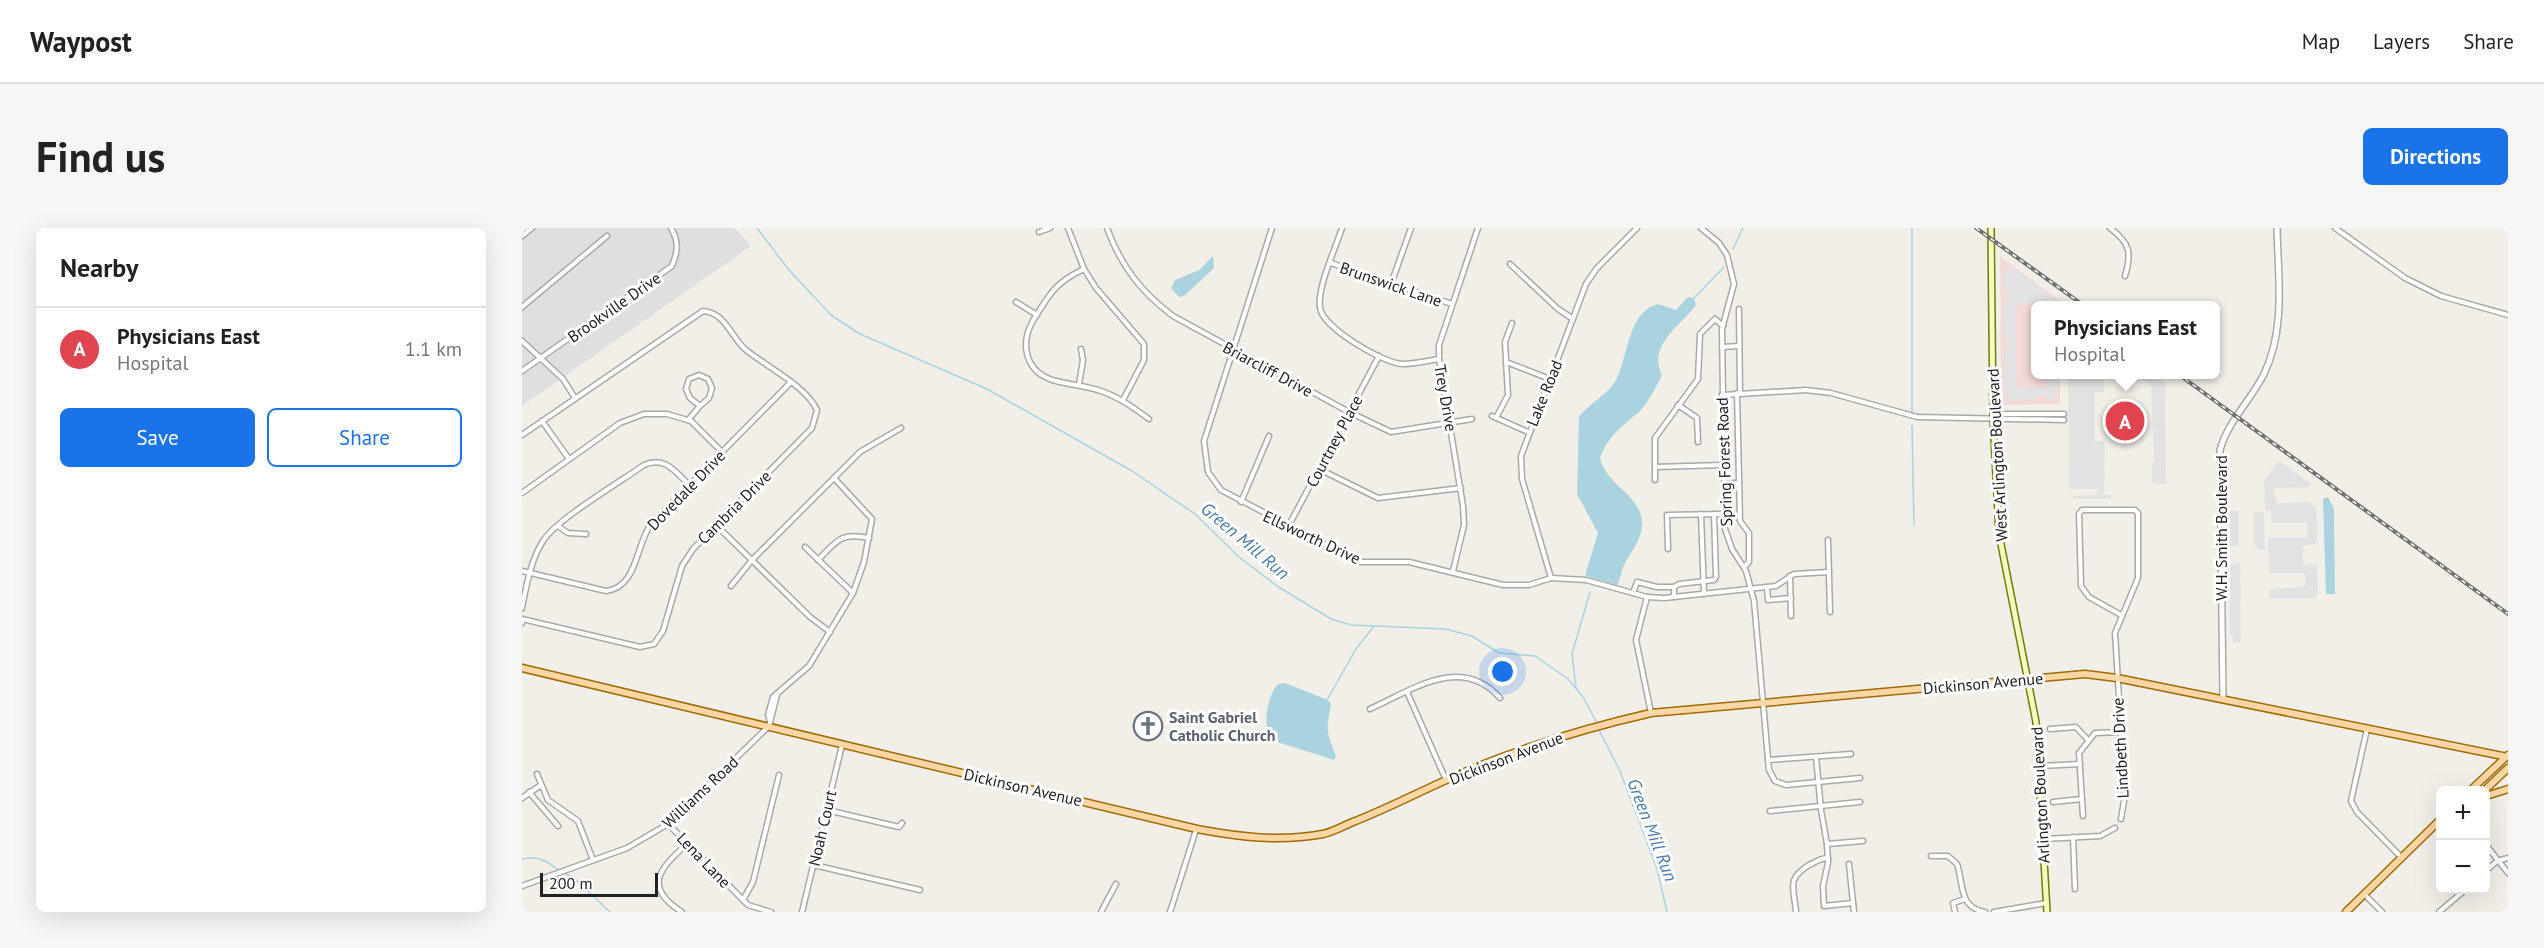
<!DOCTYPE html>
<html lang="en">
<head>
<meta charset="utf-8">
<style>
	:root { --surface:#fff; --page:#f6f6f6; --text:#222; --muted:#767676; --line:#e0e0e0; --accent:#1a73e8 }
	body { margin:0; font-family:"PT Sans",sans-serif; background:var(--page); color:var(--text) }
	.controls { position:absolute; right:18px; bottom:18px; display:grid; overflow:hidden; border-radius:9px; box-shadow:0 6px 24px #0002 }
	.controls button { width:54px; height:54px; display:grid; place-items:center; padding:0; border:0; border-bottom:2px solid var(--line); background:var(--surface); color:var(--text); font:30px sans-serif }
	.scale { position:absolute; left:18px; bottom:15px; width:118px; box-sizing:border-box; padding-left:6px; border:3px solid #222; border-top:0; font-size:16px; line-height:21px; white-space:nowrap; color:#222; -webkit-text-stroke:4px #fff; paint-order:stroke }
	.you { position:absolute; left:981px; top:444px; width:21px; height:21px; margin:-15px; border:4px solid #fff; border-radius:50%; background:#1a73e8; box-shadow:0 0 0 9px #1a73e833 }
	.badge { display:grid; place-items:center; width:39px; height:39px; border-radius:50%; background:var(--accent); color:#fff; font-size:20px; font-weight:700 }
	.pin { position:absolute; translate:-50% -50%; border:3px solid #fff; box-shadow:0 2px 6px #0006 }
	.popup { position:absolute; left:1509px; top:73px; width:189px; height:78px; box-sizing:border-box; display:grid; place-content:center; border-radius:9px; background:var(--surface); filter:drop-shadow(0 2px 4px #0005); font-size:20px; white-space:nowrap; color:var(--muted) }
	.popup b { font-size:22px; color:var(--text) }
	.popup::after { content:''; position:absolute; left:50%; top:100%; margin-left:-12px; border:12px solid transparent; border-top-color:var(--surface) }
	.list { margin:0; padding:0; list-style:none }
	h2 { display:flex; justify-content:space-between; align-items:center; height:78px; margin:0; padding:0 24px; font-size:26px }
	h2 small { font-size:20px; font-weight:400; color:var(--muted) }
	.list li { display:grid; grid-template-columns:39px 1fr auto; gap:18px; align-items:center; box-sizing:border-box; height:84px; padding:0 24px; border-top:2px solid var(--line) }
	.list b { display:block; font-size:22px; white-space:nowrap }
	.list p { margin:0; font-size:20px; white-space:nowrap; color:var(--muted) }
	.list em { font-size:20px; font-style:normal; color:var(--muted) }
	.actions { display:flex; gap:12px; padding:18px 24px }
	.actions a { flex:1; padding:14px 0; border:2px solid var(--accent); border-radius:9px; text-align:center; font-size:21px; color:var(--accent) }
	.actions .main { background:var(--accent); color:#fff }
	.map { position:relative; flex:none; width:1986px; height:684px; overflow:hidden; border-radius:9px }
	header { display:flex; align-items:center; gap:36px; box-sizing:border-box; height:84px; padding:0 30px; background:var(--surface); border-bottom:2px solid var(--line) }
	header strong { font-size:28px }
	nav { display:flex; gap:33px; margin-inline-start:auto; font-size:21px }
	.intro { display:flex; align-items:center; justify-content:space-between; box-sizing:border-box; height:144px; padding:0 36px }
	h1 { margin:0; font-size:42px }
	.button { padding:15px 27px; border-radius:9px; background:var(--accent); color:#fff; font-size:21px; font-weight:700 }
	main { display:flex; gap:36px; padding:0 36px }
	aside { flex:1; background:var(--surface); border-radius:9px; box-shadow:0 6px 24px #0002 }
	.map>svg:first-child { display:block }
</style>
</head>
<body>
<header>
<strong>Waypost</strong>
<nav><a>Map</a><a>Layers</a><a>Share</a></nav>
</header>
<div class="intro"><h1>Find us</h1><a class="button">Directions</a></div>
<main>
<aside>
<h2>Nearby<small></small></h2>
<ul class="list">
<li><span class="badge" style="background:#e0444e">A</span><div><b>Physicians East</b><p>Hospital</p></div><em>1.1 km</em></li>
</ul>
<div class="actions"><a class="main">Save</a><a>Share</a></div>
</aside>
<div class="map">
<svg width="1986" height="684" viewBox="0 0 1986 684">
	<rect width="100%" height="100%" fill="#f2efe9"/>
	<polygon fill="#e0dfdf" points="0,0 213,0 229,18 0,178"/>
	<polygon fill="#f2dad9" points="1478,28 1538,73 1538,77 1513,77 1513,146 1538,147 1538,176 1479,177"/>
	<g fill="#e2e2e2">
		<polygon points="1489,38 1520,61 1519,63 1536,73 1536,77 1523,75 1494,75 1494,160 1524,160 1524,147 1536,147 1536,167 1532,167 1532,172 1525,172 1524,168 1515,168 1515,172 1488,172 1487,167 1483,167 1482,123 1486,123 1486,113 1482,113 1482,73 1485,72 1485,62 1482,62 1481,43 1487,43"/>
		<polygon points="1546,147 1582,147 1582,164 1573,164 1573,213 1583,213 1582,267 1589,267 1589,271 1551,271 1551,268 1575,267 1576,261 1547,261"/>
		<polygon points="1614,147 1631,147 1643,155 1644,256 1630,255 1630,235 1632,234 1629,158"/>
		<polygon points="1757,233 1789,256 1788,259 1752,260 1754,275 1789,274 1790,278 1794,278 1795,312 1793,316 1781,318 1781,337 1795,336 1796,366 1793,370 1747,370 1748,361 1783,359 1783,345 1747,345 1746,310 1786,310 1785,295 1749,295 1749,283 1743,283 1742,253"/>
		<polygon points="1705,283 1717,283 1717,318 1706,318"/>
		<polygon points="1742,284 1743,321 1736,321 1735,317 1732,317 1732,285"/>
		<polygon points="1718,335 1719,415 1711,415 1711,407 1708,407 1707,336"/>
	</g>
	<g fill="#aad3df">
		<polygon points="691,28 692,40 662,68 657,69 649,60 653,52 677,42"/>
		<path d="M 1166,69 L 1172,70 L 1174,77 C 1158,98 1125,118 1140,147 C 1136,156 1124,178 1117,184 C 1100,198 1086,208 1078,230 C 1082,245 1092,254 1103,264 C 1131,292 1120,307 1103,335 C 1099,342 1099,350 1095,357 L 1064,348 L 1064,344 L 1076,305 L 1055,266 L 1057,189 C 1067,175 1086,167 1094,152 C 1106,129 1106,83 1136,76 L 1154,82 Z"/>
		<polygon points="1806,269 1812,281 1813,366 1804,366 1801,271"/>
		<path d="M 763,455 L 806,472 L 809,476 C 804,504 804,502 814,528 L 812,532 L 749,512 C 740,496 745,469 756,456 Z"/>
	</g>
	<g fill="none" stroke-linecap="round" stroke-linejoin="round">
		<g stroke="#aad3df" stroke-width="1.5">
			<polyline points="235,0 267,42 309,87 338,106 465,161 610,243 673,286 717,329 755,358 809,391 829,397 923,401 950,408 977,425 1013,428 1046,451 1061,469 1076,497"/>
			<polyline points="1390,0 1390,186"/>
			<polyline points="1211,21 1221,0"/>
			<polyline points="1171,71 1202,39"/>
			<polyline points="1390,197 1392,297"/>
			<polyline points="1054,460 1050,426 1068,364"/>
			<polyline points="805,472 834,421 852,398"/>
			<polyline points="1077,502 1098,543 1135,641 1145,684"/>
			<path d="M 0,631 C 15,628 24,632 35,641"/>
			<polyline points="44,646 55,653 88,684"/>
		</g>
		<g stroke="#a9a9a9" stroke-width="7">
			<g id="minor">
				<polyline points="546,0 562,41 574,60 622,116 622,132 601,172"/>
				<path d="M 585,0 C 599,38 619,64 651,88 L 827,184 L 869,204 L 950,191"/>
				<polyline points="750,0 682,213 686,244 699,262 837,334 887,334 981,357 1007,357 1029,350 1064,352 1125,369 1142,370 1254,358 1272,346 1307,344"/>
				<path d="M 820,0 C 813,22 795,59 798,80 C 801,100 861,135 880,136 C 892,136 905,133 917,131"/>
				<polyline points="1179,0 1197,15 1205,27 1212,56 1200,101 1203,301 1210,321 1224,343 1232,373 1247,542 1253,553 1264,557 1338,550"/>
				<path d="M 1588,0 C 1608,15 1610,25 1603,48"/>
				<polyline points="1813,0 1883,50 1919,68 1986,87"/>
				<polyline points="517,4 528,0"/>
				<polyline points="0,8 10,0"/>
				<polyline points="809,35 930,76"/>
				<polyline points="988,36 1036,81 1051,91"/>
				<path d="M 562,41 C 534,54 528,65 512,91 C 497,116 503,145 534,153 C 549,157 565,158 579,163 C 597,169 612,180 627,191"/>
				<polyline points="869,56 889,0"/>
				<polyline points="494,74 515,87"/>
				<polyline points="0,79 85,8"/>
				<polyline points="1217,81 1218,165"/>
				<polyline points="0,113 41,151 53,170"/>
				<polyline points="1200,119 1217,118"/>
				<polyline points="984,134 1028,151"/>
				<path d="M 0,143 L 150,38 C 156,23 157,14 149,0"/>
				<polyline points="557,156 561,132 559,121"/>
				<polyline points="1215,165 1218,293 1227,305 1227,334 1222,339"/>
				<polyline points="1200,167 1284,162 1309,165 1395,189 1542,192"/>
				<polyline points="1156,177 1175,190 1176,214"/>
				<polyline points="970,188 1006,204"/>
				<polyline points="1472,189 1478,186 1542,186"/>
				<polyline points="974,190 986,167 983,114 990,95"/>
				<polyline points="166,192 178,178 168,170 164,161 167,151 177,147 186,151 190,160 187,170 178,178"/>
				<polyline points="20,193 47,231"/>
				<path d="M 0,207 L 181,83 C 204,85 208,108 224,122 C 244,138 285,159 295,182 L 290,200 L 171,321 L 160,338 L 141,403 L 132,416 L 118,419 L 0,391"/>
				<polyline points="1133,239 1201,237"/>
				<polyline points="797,241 856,270 939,260"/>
				<polyline points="1133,252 1133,210 1176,151 1178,106 1193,91 1201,98"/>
				<polyline points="1202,255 1217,255"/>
				<polyline points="0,265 98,195 122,186 145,186 169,193 200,224"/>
				<polyline points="719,274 747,208"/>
				<polyline points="1179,286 1182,366"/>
				<polyline points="194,297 288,389 308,404"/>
				<polyline points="36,298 46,305 64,306"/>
				<polyline points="766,299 857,128"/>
				<polyline points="1306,312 1308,384"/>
				<polyline points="283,319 331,365"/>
				<polyline points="1146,321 1145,287 1202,286"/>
				<path d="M 296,332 C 315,313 318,304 347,310"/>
				<path d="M 0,343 L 84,363 C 116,359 113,318 129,296 L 268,155"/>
				<polyline points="931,343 942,297 941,278 917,131 917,117 956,0"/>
				<polyline points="1268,348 1269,388"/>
				<polyline points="1029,350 1000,251 999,228 1064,56 1075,40 1115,0"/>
				<polyline points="209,358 230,332 338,224 379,200"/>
				<polyline points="1152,359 1157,356 1192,352 1194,349 1192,286"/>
				<polyline points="1245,359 1246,372 1269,370"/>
				<polyline points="1111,365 1115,354 1135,359 1152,359 1152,369"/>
				<polyline points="1125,369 1114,412 1129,485"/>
				<path d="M 0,380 C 4,359 9,331 21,313 C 35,291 98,254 122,237 C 143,228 153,243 167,257"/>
				<polyline points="0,394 0,395"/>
				<polyline points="885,464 924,552"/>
				<path d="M 848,481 C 890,462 939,426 978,470"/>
				<polyline points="248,493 246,487 251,469 287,438 331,365 342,334 350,291 312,250"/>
				<polyline points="1528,501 1554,499 1566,512"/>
				<polyline points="1845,501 1829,573 1835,584 1879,629"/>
				<polyline points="1294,529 1299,582 1305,616 1306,635 1301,658 1302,678 1331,675"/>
				<polyline points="1246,532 1329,526"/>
				<polyline points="1519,538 1558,536"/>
				<polyline points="15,546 26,572 56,593 71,632"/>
				<polyline points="7,564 36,598"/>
				<polyline points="0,570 19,557"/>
				<polyline points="1531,574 1560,571"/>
				<polyline points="305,582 377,599 380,595"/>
				<polyline points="1248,583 1338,574"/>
				<polyline points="1561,588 1557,525 1573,505 1599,504"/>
				<polyline points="1599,591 1603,567 1593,405 1616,350 1616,285 1613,282 1560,282 1557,286 1559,358 1567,369 1599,387"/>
				<polyline points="146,596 226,677 249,684"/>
				<polyline points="1551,609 1553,661"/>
				<polyline points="1522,611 1578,608 1593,600"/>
				<polyline points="1305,616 1341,613"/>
				<polyline points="1964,617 1986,645"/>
				<path d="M 1409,628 L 1426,628 L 1435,636 C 1442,656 1436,679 1463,684"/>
				<polyline points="1327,636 1332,684"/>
				<polyline points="292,637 398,662"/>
				<polyline points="1964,643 1975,633 1986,630"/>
				<polyline points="0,658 105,620 146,596 247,498 255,467"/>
				<polyline points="1842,666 1860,684"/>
				<polyline points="221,672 231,654 257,547"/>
				<path d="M 160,684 C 120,659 138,640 165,616"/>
				<polyline points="280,684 320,517"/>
				<polyline points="579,684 594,656"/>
				<polyline points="648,684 674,602"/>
				<path d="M 1274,684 C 1272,660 1264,651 1287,637 C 1294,634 1298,630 1306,630"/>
				<polyline points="1433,684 1431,675 1443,671"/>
				<polyline points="1472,684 1524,675"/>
				<polyline points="1917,684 1943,662"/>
			</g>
		</g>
		<g stroke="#a9a9a9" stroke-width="8">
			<path id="tertiary" d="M 1701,471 L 1698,222 C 1706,193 1729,172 1742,146 C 1764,100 1756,49 1755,0"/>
		</g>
		<g stroke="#707d05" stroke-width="8">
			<polyline id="secondary" points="1469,0 1471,189 1477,306 1514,494 1525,684"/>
		</g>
		<g stroke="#a06b00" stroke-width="9">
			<g id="primary">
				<path d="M 0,440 L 675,601 C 718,609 757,614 801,606 C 811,604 821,598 831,594 C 862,582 891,567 922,553 C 988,523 1059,501 1129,485 L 1563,446 L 1595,450 L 1986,529"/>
				<polyline points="1949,562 1986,527"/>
				<polyline points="1963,562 1986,540"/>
				<polyline points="1964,568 1986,561"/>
				<polyline points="1824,684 1918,592"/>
			</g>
		</g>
		<use href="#minor" stroke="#fff" stroke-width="4"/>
		<use href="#tertiary" stroke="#fff" stroke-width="5"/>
		<use href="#secondary" stroke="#f7fabf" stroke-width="5"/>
		<use href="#primary" stroke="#fcd6a4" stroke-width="6"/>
		<g stroke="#707070" stroke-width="4">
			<g id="rail">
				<polyline points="1454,0 1561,77"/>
				<polyline points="1656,146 1986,386"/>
			</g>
		</g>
		<use href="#rail" stroke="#fff" stroke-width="1.5" stroke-dasharray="4.5" stroke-linecap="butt"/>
	</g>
	<defs>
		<g id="church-ring" transform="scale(1.5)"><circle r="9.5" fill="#fff" stroke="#6b7280" stroke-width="1.5"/><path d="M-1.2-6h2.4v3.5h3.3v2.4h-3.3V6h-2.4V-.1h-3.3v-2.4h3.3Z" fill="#6b7280"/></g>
	</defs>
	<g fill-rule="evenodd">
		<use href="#church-ring" x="626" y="498"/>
	</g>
	<g text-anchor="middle" stroke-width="6" stroke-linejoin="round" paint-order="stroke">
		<g font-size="16" fill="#222" stroke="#fff">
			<text transform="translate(869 56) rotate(19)" y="6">Brunswick Lane</text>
			<text transform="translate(92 79) rotate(-35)" y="6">Brookville Drive</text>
			<text transform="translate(746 141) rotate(28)" y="6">Briarcliff Drive</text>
			<text transform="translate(1022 165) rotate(-68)" y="6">Lake Road</text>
			<text transform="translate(924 170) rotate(80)" y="6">Trey Drive</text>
			<text transform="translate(812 213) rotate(-62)" y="6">Courtney Place</text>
			<text transform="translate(1475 227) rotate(-93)" y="6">West Arlington Boulevard</text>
			<text transform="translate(1202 234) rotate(-92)" y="6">Spring Forest Road</text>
			<text transform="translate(164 262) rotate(-46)" y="6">Dovedale Drive</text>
			<text transform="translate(212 279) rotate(-45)" y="6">Cambria Drive</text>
			<text transform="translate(1699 300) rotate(-90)" y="6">W.H. Smith Boulevard</text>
			<text transform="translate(790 309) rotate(25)" y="6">Ellsworth Drive</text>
			<text transform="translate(1461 455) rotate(-5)" y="6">Dickinson Avenue</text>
			<text transform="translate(1598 520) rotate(-93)" y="6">Lindbeth Drive</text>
			<text transform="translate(984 530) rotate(-21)" y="6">Dickinson Avenue</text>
			<text transform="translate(501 559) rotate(13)" y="6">Dickinson Avenue</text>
			<text transform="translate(178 564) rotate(-43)" y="6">Williams Road</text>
			<text transform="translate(1518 567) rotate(-93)" y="6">Arlington Boulevard</text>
			<text transform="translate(300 600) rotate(-77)" y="6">Noah Court</text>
			<text transform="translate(182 632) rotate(46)" y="6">Lena Lane</text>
		</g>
		<g font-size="16" font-weight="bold" fill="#5b616d" stroke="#fff" text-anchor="start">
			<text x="647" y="495">Saint Gabriel<tspan x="647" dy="18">Catholic Church</tspan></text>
		</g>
		<g font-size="18" font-style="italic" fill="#4a7aab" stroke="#fff">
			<text transform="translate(723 313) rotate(40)" y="6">Green Mill Run</text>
			<text transform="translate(1130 602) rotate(69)" y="6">Green Mill Run</text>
		</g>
	</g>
</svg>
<div class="controls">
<button>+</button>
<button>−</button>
</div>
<div class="scale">200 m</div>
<div class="you"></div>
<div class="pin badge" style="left:1603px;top:193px;background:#e0444e">A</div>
<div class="popup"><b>Physicians East</b>Hospital</div>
</div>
</main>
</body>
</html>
